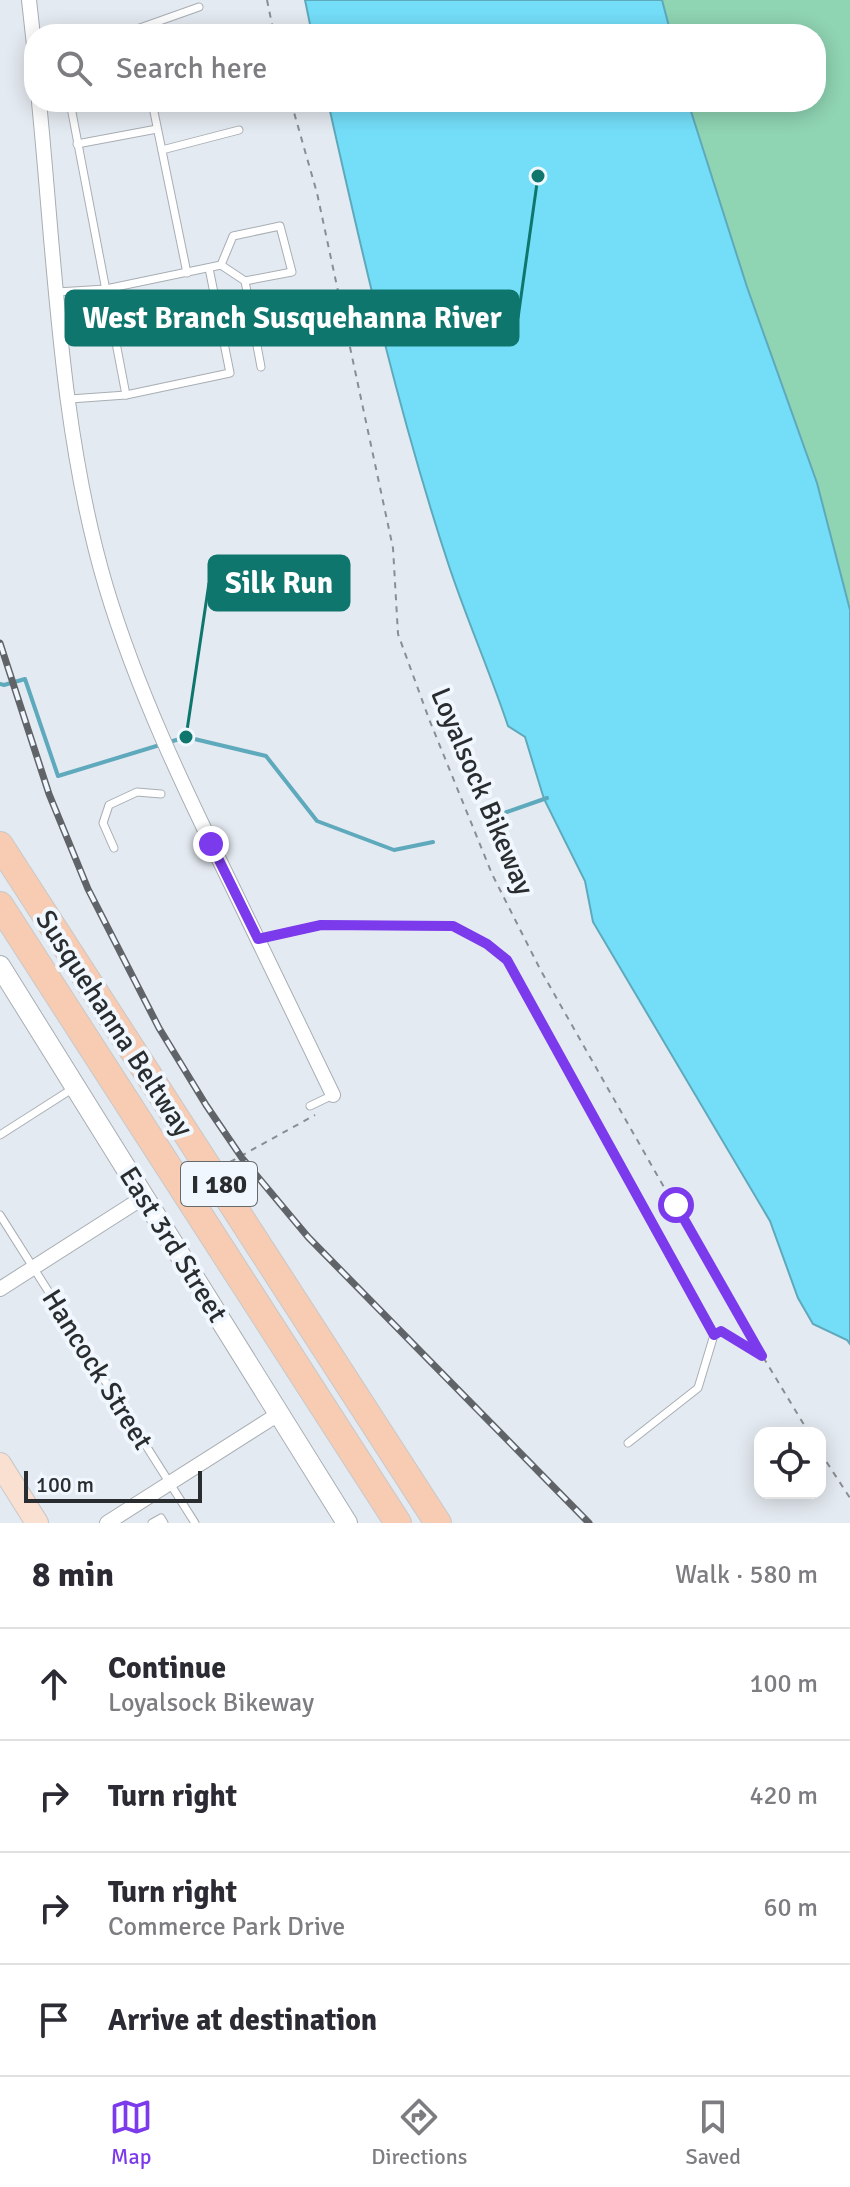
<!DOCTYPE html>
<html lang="en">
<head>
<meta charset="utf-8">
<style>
	:root { --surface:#fff; --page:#f2f2f3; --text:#2b2b33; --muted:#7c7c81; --line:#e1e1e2; --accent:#7c3aed }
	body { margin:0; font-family:Signika,sans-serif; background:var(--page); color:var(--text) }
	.controls { position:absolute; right:24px; bottom:24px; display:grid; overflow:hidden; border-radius:16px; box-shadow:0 4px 20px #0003 }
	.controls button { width:72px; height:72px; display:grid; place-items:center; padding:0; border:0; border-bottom:2px solid var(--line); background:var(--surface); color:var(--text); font:40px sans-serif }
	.scale { position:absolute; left:24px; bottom:20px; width:178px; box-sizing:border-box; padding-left:8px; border:4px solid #2a2d2f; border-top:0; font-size:22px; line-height:28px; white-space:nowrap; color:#2a2d2f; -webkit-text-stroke:6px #f1f7fe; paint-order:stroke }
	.stop { position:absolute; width:24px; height:24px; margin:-18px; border:6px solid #7c3aed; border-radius:50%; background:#fff }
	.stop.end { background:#7c3aed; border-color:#fff; box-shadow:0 2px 8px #0008 }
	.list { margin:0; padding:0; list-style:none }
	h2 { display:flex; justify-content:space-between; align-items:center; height:104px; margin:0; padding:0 32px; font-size:34px }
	h2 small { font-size:26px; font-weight:400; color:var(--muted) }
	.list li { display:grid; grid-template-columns:52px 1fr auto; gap:24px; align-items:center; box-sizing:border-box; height:112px; padding:0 32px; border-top:2px solid var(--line) }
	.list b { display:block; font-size:30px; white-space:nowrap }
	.list p { margin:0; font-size:26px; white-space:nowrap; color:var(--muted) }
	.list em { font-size:26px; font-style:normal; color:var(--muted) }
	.icon { flex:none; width:44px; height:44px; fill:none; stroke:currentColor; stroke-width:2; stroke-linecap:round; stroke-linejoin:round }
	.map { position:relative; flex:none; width:850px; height:1523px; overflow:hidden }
	.search { position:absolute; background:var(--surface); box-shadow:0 4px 20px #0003; left:24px; right:24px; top:24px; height:88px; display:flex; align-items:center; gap:20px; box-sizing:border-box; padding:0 28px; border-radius:32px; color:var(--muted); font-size:30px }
	.sheet { height:552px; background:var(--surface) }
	nav { display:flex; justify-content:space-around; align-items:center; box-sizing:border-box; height:112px; border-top:2px solid var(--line); background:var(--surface); font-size:22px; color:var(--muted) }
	nav a { display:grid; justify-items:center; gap:4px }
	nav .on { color:var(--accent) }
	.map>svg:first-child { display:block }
</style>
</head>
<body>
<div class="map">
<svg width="850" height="1523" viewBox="0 0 850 1523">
	<rect width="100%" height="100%" fill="#e4eaf1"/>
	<polygon fill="#8fd4b3" points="662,0 850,0 850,610 817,483 747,287 688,102 816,102 816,34 671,34"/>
	<g fill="#74def9" stroke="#5ea9bc" stroke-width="2">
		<polygon points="305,0 662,0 671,34 312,34"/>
		<path d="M 328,102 L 688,102 L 747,287 L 817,483 L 850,610 L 850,1344 L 847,1340 L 813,1324 L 798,1298 L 770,1221 L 593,922 L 585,881 L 544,799 L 525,737 L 508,726 C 490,672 467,620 449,566 C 399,415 363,258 328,102 Z"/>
	</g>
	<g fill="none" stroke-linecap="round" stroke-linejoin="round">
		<g stroke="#5ea9bc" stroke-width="4">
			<polyline points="0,684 4,685 25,679 58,776 186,737 266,756 317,821 394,850 433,842"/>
			<polyline points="504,813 547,798"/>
		</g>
		<g stroke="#a8aeb4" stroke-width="9">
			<g id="service">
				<polyline points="137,29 199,7"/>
				<polyline points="117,34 137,29 138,34"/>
				<polyline points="70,102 126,395"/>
				<polyline points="152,102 187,273"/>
				<polyline points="77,144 157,129"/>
				<polyline points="162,150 239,130"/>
				<polyline points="245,281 261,367"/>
				<polyline points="57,292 106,289 221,265 245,281 292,272 280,226 233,236 221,265"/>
				<polyline points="70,399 126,395 230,373 209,268"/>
				<polyline points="114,848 103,823 109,805 137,792 161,794"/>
				<polyline points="258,939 321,925 453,926 487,944 507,960 714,1335 698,1388 628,1443"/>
				<polyline points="310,1106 333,1095"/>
				<polyline points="0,1135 72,1089"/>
				<polyline points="0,1215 195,1523"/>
				<polyline points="152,1523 161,1518 164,1523"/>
			</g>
		</g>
		<g stroke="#a8aeb4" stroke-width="16">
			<g id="minor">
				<polyline points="29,0 34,45"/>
				<path d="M 39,102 C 55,262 60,432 106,587 C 137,690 183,786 230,882 C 264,953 299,1024 333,1095"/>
				<polyline points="0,1289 144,1197"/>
				<polyline points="107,1523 280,1413"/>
			</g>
		</g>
		<g stroke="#a8aeb4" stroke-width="22">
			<polyline id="secondary" points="0,966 347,1523"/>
		</g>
		<g stroke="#c8c8c9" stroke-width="24">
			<polyline id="primary" points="0,1464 37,1523"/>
		</g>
		<g stroke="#c8c8c9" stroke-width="28">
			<g id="motorway">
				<polyline points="0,845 438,1523"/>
				<polyline points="0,905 398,1523"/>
			</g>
		</g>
		<g stroke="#8a8e93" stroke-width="2" stroke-dasharray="6 6" stroke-linecap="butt">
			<polyline points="267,0 274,34"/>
			<polyline points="291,102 317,193 393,548 398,634 429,719 492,874 540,969 719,1284 809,1433"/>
			<polyline points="230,1162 315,1115"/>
			<polyline points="722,1332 761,1356"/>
			<polyline points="820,1452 850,1498"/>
		</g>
		<use href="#service" stroke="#fff" stroke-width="7"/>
		<use href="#minor" stroke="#fff" stroke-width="14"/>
		<use href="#secondary" stroke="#fff" stroke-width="20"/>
		<use href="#primary" stroke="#fae0d1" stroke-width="22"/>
		<use href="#motorway" stroke="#f7ccb2" stroke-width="26"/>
		<g stroke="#606468" stroke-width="7">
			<polyline id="rail" points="0,643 49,794 88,889 159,1028 206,1105 242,1158 308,1237 589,1523"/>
		</g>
		<use href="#rail" stroke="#f1f7fe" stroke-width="4" stroke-dasharray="12" stroke-linecap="butt"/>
	</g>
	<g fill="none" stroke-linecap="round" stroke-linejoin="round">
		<polyline stroke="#7c3aed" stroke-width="10" points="211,844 258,939 321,925 453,926 487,944 507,960 714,1335 721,1331 762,1356 676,1205"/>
	</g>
	<g text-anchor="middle" stroke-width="8" stroke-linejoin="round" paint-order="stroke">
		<rect fill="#f1f7fe" stroke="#666a6d" stroke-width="2" x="181" y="1162" width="76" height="44" rx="6"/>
		<g font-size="26" font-weight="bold" fill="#2a2d2f">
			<text x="219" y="1193">I 180</text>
		</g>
		<g font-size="28" fill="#2a2d2f" stroke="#f1f7fe">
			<text transform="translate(483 791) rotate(67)" y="10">Loyalsock Bikeway</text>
			<text transform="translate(115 1023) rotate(57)" y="10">Susquehanna Beltway</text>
			<text transform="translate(174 1244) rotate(58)" y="10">East 3rd Street</text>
			<text transform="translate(98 1369) rotate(58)" y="10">Hancock Street</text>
		</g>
	</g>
	<path fill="none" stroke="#0f766e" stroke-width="3" d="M538 176L518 318M186 737L209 583"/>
	<g fill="#0f766e" stroke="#f1f7fe" stroke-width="3">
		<circle cx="538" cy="176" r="8"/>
		<circle cx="186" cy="737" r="8"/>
	</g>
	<g fill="#0f766e" stroke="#0f766e" stroke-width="3">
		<rect x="66" y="291" width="452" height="54" rx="8"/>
		<rect x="209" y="556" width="140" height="54" rx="8"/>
	</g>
	<g font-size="30" text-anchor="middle" font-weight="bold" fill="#fff">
		<text x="292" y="328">West Branch Susquehanna River</text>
		<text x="279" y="593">Silk Run</text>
	</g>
</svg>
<div class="controls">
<button><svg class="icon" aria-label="locate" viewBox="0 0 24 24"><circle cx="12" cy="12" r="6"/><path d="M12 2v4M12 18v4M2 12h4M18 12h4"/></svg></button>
</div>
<div class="scale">100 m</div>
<div class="stop" style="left:676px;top:1205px"></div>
<div class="stop end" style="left:211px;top:844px"></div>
<div class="search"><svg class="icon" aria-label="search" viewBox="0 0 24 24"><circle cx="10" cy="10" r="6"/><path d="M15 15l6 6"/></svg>Search here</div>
</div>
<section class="sheet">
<h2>8 min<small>Walk · 580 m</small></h2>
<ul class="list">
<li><svg class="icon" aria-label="ahead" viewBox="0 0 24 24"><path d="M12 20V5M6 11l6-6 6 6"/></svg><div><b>Continue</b><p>Loyalsock Bikeway</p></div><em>100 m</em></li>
<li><svg class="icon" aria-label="right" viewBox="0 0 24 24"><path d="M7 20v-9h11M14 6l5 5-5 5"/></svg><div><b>Turn right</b></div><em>420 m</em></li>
<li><svg class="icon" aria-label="right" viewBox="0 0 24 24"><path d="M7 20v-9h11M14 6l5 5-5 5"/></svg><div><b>Turn right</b><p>Commerce Park Drive</p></div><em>60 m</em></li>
<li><svg class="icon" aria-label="arrive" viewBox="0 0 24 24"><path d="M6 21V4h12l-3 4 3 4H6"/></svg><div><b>Arrive at destination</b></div></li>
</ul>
</section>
<nav>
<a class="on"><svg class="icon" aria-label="map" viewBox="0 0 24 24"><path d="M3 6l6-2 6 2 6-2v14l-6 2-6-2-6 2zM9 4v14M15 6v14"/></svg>Map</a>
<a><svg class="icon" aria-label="directions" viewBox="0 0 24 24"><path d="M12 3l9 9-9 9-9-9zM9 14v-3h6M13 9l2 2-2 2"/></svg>Directions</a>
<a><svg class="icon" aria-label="saved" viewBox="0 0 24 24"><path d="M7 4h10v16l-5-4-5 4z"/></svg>Saved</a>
</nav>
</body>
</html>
